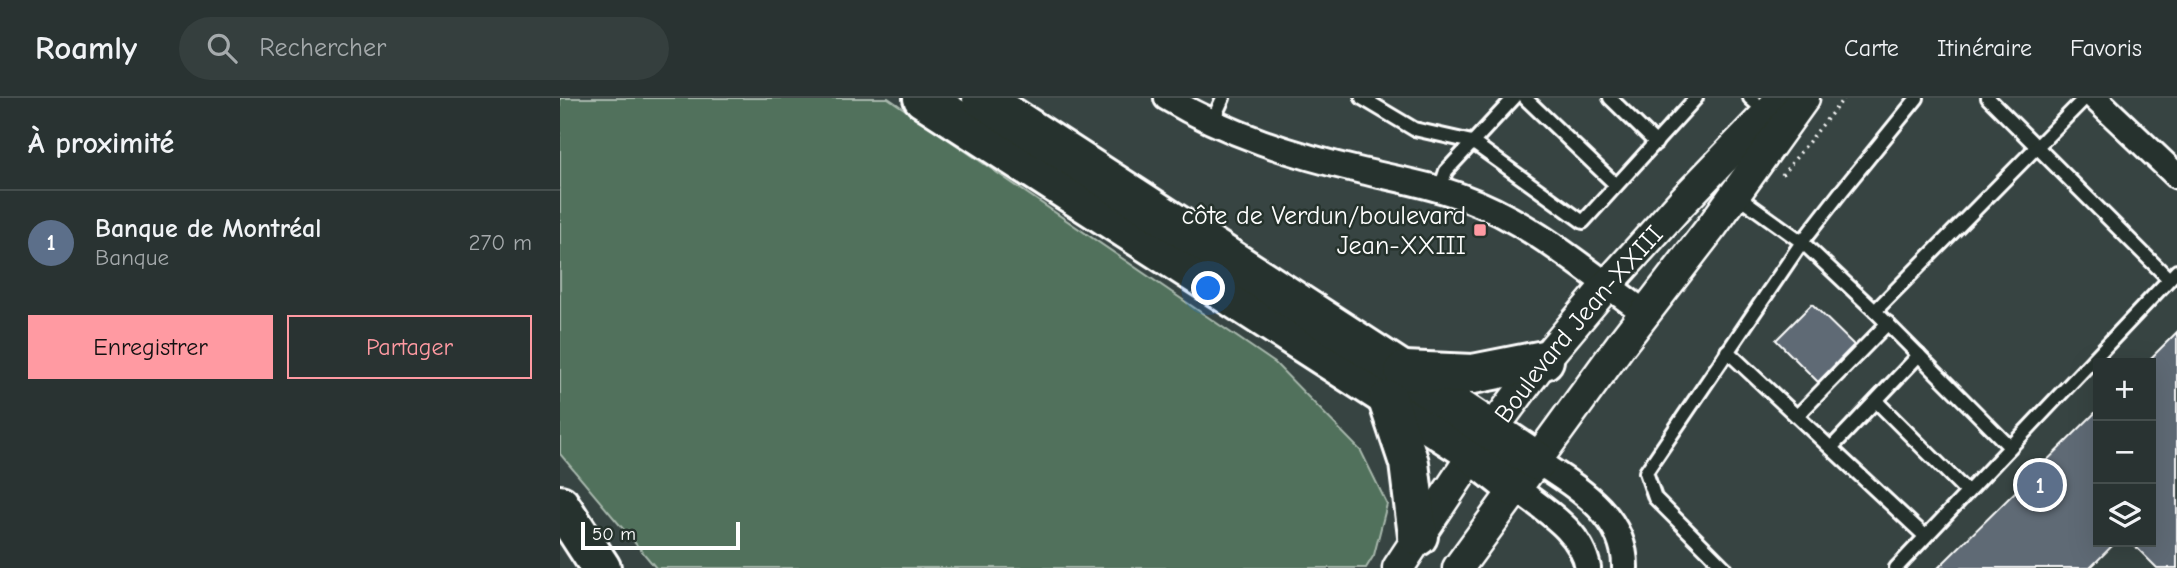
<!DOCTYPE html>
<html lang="fr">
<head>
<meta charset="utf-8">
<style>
	:root { --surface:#293332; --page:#353f3e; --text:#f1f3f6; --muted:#a5aaac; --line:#454e4d; --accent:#ff9aa2 }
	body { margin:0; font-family:"Comic Neue",sans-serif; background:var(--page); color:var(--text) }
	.controls { position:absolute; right:21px; bottom:21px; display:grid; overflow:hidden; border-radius:0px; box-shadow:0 7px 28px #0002 }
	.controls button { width:63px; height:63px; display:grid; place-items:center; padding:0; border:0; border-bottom:2px solid var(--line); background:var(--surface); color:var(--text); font:35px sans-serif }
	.scale { position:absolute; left:21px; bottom:18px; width:159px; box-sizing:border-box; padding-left:7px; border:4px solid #fff; border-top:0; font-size:19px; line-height:24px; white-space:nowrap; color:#fff; -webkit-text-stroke:5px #26332d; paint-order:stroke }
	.you { position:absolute; left:649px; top:191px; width:24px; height:24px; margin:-18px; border:5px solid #fff; border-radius:50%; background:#1a73e8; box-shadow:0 0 0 10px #1a73e833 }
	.badge { display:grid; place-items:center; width:46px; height:46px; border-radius:50%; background:var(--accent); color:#fff; font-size:23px; font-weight:700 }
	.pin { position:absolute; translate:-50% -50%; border:4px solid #fff; box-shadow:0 2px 7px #0006 }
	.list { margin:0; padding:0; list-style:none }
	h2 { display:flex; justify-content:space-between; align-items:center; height:91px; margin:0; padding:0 28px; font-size:30px }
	h2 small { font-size:23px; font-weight:400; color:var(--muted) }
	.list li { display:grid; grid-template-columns:46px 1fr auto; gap:21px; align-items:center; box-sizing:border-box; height:105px; padding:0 28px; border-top:2px solid var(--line) }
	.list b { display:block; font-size:26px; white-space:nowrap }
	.list p { margin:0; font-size:23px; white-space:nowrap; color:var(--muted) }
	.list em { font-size:23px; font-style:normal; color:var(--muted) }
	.actions { display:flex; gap:14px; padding:21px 28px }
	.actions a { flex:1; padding:16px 0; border:2px solid var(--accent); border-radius:0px; text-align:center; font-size:24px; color:var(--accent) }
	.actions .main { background:var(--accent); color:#111 }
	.icon { flex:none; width:38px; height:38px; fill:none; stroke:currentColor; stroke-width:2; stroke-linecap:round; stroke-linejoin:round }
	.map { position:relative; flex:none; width:1617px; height:470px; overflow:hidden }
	header { display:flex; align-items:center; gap:42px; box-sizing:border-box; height:98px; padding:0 35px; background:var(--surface); border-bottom:2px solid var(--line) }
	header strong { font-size:33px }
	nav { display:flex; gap:38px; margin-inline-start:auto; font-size:24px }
	.search { width:490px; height:63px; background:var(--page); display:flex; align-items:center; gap:18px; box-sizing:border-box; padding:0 24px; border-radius:38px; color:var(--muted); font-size:26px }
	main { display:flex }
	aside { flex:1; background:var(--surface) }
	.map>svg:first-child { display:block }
</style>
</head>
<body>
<header>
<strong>Roamly</strong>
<div class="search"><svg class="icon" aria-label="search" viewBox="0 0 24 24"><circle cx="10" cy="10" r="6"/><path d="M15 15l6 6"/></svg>Rechercher</div>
<nav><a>Carte</a><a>Itinéraire</a><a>Favoris</a></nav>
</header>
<main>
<aside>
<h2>À proximité<small></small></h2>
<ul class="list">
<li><span class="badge" style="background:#5c6f8a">1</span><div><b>Banque de Montréal</b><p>Banque</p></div><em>270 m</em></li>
</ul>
<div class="actions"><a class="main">Enregistrer</a><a>Partager</a></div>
</aside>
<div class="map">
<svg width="1617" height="470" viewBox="0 0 1617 470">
	<rect width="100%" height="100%" fill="#374442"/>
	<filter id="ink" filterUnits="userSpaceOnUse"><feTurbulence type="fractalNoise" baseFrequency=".0143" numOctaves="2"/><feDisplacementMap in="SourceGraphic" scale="14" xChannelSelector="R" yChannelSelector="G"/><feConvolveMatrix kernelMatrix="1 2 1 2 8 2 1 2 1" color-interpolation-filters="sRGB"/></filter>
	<g filter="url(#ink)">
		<polygon fill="#51715b" stroke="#a8b8ad" stroke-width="2" points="0,0 328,0 715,265 801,353 827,406 814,457 806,470 96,470 0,356"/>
		<g fill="#5e6b74" stroke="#fff" stroke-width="2">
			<polygon points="1252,206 1294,247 1258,284 1216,242"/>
			<polygon points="1617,234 1617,470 1597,470 1571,444 1591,444 1591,260"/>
			<polygon points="1538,312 1538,444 1556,444 1530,470 1378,470"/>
		</g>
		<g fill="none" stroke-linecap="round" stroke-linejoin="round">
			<g stroke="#fff" stroke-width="18">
				<g id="service">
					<polyline points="802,0 854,31 912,44 1023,124 1136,0"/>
					<polyline points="965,0 1056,87"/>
					<polyline points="1050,0 1096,45"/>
					<polyline points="1190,0 1207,15"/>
					<polyline points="1428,0 1609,181"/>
					<polyline points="652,24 663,0"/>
					<polyline points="880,91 886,73 954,0"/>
					<polyline points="1175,96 1242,144 1315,213 1525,0"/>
					<polyline points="1315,213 1450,349"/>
					<polyline points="1167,253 1365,438"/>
					<polyline points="1316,303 1407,394"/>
					<polyline points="1237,318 1328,225"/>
					<polyline points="1271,350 1359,257"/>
					<polyline points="1165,470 1095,400 1086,374 1242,144 1280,95 1357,0"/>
					<polyline points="1336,470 1617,173"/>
				</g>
			</g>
			<g stroke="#fff" stroke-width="30">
				<g id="minor">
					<path d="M 607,0 C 667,36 734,57 802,73 C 836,81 872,87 905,100 C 971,124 1028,174 1085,215"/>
					<polyline points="1535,0 1617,78"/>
					<path d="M 977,363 C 1016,389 1066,417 1065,470"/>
					<path d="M 956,390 C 984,412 1021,432 1028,470"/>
				</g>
			</g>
			<g stroke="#fff" stroke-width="35">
				<g id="tertiary">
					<path id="s1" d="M 838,470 L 913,357 L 984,262 L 1047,187 L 1122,104 L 1222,0"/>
					<polyline points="898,470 1062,245 1153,127 1244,0"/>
				</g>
			</g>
			<g stroke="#fff" stroke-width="44">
				<g id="motorway">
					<polyline points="363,0 902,347 956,390"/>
					<polyline points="422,0 842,273 977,363"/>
					<polyline points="844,273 913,276 984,262"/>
					<polyline points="828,302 849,365 858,438"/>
					<polyline points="0,407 41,470"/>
				</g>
			</g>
			<polyline stroke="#fff" stroke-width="3.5" stroke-dasharray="2 5" stroke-linecap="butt" points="1222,77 1284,0"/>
			<use href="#service" stroke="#26332d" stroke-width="12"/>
			<use href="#minor" stroke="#26332d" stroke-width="24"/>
			<use href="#tertiary" stroke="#26332d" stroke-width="30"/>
			<use href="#motorway" stroke="#26332d" stroke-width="38"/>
		</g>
	</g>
	<rect fill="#ff9aa2" stroke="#26332d" stroke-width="2.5" x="913" y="125" width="14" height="14" rx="3.5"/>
	<g text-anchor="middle" stroke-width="5" stroke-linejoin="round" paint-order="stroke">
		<g font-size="26" fill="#fff" stroke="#26332d" text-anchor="end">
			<text x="906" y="126">côte de Verdun/boulevard<tspan x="906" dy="30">Jean-XXIII</tspan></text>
		</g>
		<g font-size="26" fill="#fff" stroke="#26332d">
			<text dy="9" stroke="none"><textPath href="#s1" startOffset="304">Boulevard Jean-XXIII</textPath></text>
		</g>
	</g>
</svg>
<div class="controls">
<button>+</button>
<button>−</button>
<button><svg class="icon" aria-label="layers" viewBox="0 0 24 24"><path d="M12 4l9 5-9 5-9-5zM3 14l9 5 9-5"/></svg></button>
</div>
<div class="scale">50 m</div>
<div class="you"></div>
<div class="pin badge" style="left:1480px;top:387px;background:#5c6f8a">1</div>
</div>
</main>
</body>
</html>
